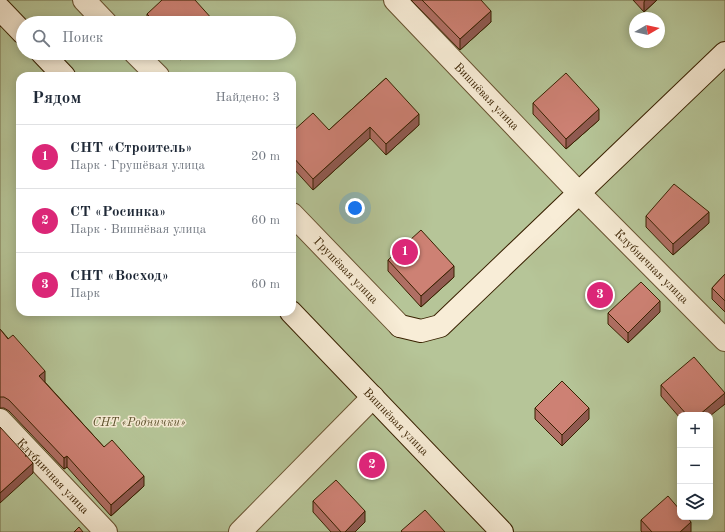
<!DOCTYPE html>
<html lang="ru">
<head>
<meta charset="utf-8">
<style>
	:root { --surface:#fff; --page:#f6f6f7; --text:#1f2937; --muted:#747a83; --line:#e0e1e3; --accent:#db2777 }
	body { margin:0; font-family:"Old Standard TT",serif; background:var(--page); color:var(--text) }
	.controls { position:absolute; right:12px; bottom:12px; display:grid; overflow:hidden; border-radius:8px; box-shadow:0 2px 10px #0003 }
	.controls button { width:36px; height:36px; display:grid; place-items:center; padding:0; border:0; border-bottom:1px solid var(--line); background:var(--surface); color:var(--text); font:20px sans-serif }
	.compass { position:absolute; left:629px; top:12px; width:36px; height:36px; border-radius:50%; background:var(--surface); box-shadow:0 2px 10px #0003; rotate:81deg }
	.you { position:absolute; left:355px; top:208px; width:14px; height:14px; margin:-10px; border:3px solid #fff; border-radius:50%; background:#1a73e8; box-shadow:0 0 0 6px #1a73e833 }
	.badge { display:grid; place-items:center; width:26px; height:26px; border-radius:50%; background:var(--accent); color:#fff; font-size:13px; font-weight:700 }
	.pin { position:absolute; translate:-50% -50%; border:2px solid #fff; box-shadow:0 1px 4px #0006 }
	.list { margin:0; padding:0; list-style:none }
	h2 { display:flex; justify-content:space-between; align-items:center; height:52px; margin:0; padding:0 16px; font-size:17px }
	h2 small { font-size:13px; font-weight:400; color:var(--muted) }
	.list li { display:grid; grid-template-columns:26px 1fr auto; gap:12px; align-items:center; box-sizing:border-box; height:64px; padding:0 16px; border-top:1px solid var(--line) }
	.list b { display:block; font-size:15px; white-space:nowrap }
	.list p { margin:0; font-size:13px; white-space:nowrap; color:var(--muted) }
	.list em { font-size:13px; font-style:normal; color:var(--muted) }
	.icon { flex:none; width:22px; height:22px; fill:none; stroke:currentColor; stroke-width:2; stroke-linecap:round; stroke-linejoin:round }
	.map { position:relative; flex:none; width:725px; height:532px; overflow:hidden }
	.search { position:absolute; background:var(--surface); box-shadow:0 2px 10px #0003; left:16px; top:16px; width:280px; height:44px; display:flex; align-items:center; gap:10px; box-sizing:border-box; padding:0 14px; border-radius:22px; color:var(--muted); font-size:15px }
	.panel { position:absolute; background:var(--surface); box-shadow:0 2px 10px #0003; left:16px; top:72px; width:280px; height:244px; border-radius:12px }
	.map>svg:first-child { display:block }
</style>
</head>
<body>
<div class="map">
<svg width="725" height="532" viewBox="0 0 725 532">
	<rect width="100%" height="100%" fill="#f5e4c2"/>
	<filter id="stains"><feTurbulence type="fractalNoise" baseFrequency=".005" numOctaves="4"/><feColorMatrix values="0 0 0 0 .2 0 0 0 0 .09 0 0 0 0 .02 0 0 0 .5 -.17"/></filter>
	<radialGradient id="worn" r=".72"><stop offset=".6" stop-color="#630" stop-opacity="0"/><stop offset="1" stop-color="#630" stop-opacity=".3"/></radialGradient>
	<path fill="#b6c598" stroke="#78734c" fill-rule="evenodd" d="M 0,0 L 725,0 L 725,532 L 0,532 ZM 635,18 L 659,18 L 659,42 L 635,42 ZM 23,23 L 289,23 L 289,53 L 23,53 ZM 20,76 L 292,76 L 292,312 L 20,312 ZM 680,415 L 710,415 L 710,517 L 680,517 Z"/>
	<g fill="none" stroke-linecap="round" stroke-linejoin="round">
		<g stroke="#685230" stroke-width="24">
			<g id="street">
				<polyline points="84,0 106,23"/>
				<path id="s1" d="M 395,0 L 579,193 L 725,340"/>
				<polyline points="135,53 158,76"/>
				<path id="s2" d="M 292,214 L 400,326"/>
				<path id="s3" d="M 0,420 L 106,532"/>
				<polyline points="240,532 373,397"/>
			</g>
		</g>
		<g stroke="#392100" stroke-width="24">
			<g id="secondary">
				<polyline points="0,9 23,33"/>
				<polyline points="42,53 64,76"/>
				<path id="s4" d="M 291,312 L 502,532"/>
				<polyline points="400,326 421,331 440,326 725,53"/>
			</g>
		</g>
		<use href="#street" stroke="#f8edd7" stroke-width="22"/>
		<use href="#secondary" stroke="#f8edd7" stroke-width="22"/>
	</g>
	<g fill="#b06f64" stroke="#392100">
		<polygon points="411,0 481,0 491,22 460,50"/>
		<polygon points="633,0 657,0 644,12"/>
		<polygon points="147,14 213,23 147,23"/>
		<polygon points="173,53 188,53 180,60"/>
		<polygon points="386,78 419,125 386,155 370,138 313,190 292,167 292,132 329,130"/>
		<polygon points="533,103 599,120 566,149 533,114"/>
		<polygon points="646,216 709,223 673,255 646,227"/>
		<polygon points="388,260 454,277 421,307 388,271"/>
		<polygon points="725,274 725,312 712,299 712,288"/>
		<polygon points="660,312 628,343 608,324 608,313"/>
		<polygon points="0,329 45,381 45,382 104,447 144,486 111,516 67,467 64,469 9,411 4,408 0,408"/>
		<polygon points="661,385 725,404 710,415 680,415 680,418 661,396"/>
		<polygon points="535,408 589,419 562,446 535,419"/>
		<polygon points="313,501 365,522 355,532 331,532 313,512"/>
		<polygon points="641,520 691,532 642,532 641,531"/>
	</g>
	<g fill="#905a51" stroke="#392100">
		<polygon points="645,0 657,0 644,12 644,2"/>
		<polygon points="491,11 491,22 460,50 460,39"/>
		<polygon points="180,53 188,53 180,60"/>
		<polygon points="599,109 599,120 566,149 566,139"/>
		<polygon points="419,114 419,125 386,155 386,144"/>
		<polygon points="370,127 370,138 313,190 313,179"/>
		<polygon points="709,212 709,223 673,255 673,244"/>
		<polygon points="454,266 454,277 421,307 421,296"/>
		<polygon points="660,301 660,312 628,343 628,333"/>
		<polygon points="45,371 45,381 39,387 39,376"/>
		<polygon points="725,393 725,404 710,416 710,415 699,415"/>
		<polygon points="589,408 589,419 562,446 562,435"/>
		<polygon points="67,456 67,467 64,469 64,458"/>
		<polygon points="33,463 33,473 0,503 0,493"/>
		<polygon points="144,476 144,486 111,516 111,505"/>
		<polygon points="365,511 365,522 355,532 345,532"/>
		<polygon points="691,522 691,532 680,532"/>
	</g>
	<g fill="#cd8174" stroke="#392100">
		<polygon points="162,0 195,0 213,20 209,23 156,23 147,14"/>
		<polygon points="422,0 481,0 491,11 460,39"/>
		<polygon points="566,73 599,109 566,139 533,103"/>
		<polygon points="386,78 419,114 386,144 370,127 313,179 292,156 292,132 313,113 329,130"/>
		<polygon points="674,184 709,212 673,244 646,216"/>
		<polygon points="421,230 454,266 421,296 388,260"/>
		<polygon points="725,274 725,301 712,288"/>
		<polygon points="641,282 660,301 628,333 608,313"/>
		<polygon points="0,329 8,339 13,335 45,371 39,376 104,447 112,440 144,476 111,505 67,456 64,458 9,400 4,397 0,397"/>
		<polygon points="694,357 725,393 699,415 687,415 661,385"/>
		<polygon points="562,381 589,408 562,435 535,408"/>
		<polygon points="0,427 33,463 0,493"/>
		<polygon points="336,480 365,511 345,532 341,532 313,501"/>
		<polygon points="668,496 680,510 680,517 687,517 691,522 680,532 652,532 641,520"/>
		<polygon points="425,510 445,532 402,532 401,531"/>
		<polygon points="79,527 83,532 74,532"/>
	</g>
	<g text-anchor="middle" stroke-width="3" stroke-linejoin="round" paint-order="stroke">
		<g font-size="12" fill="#392100" stroke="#f8edd7">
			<text dy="4" stroke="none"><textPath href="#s1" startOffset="133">Вишнёвая улица</textPath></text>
			<text dy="4" stroke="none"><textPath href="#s1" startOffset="370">Клубничная улица</textPath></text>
			<text dy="4" stroke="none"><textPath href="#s2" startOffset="78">Грушёвая улица</textPath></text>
			<text dy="4" stroke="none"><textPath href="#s4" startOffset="152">Вишнёвая улица</textPath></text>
			<text dy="4" stroke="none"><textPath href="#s3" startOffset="77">Клубничная улица</textPath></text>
		</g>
		<g font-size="12" font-style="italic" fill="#5e522e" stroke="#f8edd7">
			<text x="139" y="426">СНТ «Роднички»</text>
		</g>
	</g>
	<rect width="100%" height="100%" filter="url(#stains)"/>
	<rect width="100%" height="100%" fill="url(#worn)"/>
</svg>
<div class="controls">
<button>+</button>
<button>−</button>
<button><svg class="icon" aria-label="layers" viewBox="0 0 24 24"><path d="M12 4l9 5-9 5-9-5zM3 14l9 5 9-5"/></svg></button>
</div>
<svg class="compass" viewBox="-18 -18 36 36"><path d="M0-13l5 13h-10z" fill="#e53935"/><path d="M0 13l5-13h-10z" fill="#747a83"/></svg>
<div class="you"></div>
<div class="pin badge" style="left:405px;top:252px">1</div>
<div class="pin badge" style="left:372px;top:465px">2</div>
<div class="pin badge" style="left:600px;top:295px">3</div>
<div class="search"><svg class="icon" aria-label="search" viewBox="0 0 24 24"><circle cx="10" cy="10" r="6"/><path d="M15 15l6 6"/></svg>Поиск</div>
<section class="panel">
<h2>Рядом<small>Найдено: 3</small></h2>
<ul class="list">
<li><span class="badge">1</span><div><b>СНТ «Строитель»</b><p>Парк · Грушёвая улица</p></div><em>20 m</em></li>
<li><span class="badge">2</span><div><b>СТ «Росинка»</b><p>Парк · Вишнёвая улица</p></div><em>60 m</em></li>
<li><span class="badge">3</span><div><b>СНТ «Восход»</b><p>Парк</p></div><em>60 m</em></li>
</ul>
</section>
</div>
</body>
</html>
